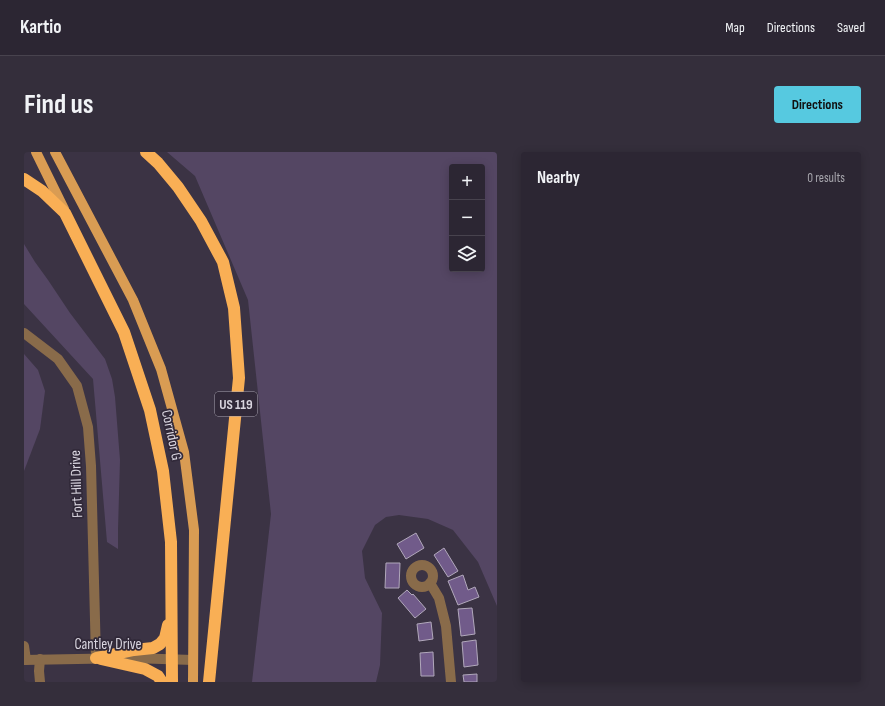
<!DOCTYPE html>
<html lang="en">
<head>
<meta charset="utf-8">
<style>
	:root { --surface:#2c2633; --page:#342e3b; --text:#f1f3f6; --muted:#a6a5ac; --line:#48434e; --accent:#56c9e0 }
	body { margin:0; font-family:"Sofia Sans Condensed",sans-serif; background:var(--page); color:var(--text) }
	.controls { position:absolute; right:12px; top:12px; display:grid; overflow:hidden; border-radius:4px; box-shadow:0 2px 10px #0003 }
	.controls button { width:36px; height:36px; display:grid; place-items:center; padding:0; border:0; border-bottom:1px solid var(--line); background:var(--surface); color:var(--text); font:20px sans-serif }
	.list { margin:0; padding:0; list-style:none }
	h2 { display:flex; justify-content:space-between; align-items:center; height:52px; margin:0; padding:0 16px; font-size:17px }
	h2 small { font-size:13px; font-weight:400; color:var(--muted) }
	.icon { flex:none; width:22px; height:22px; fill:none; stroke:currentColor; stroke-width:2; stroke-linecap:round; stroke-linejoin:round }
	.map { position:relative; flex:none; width:473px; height:530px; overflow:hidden; border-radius:4px }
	header { display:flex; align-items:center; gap:24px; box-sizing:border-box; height:56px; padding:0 20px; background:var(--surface); border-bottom:1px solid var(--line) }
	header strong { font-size:19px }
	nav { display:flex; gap:22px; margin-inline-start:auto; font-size:14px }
	.intro { display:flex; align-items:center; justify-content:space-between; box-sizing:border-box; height:96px; padding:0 24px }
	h1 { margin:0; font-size:28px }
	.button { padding:10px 18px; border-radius:4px; background:var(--accent); color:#111; font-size:14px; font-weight:700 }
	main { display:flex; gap:24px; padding:0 24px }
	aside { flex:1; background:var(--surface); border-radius:4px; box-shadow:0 2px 10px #0003 }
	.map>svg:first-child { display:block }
</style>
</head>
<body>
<header>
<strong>Kartio</strong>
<nav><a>Map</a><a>Directions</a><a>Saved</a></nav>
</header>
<div class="intro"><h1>Find us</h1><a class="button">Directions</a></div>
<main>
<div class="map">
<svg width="473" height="530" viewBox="0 0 473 530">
	<rect width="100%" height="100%" fill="#3b3344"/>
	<g fill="#544663" fill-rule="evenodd">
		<path d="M 143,0 L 473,0 L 473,454 L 454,410 L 429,378 L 404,367 L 375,363 L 362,365 L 351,373 L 338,399 L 341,426 L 358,461 L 356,513 L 352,530 L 228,530 L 247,362 L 224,148 L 171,24 ZM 428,15 L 458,15 L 458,117 L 428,117 Z"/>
		<polygon points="0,92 11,110 24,128 46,161 81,207 88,227 91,245 96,308 94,378 94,397 83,390 69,227 0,152"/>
		<polygon points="0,202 14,218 21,239 16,277 0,319"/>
	</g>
	<g fill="#715b8a" stroke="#b1a8bb">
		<polygon points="392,381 400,396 382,407 373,392"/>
		<polygon points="420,396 434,419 424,425 410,403"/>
		<polygon points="362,411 376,411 375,436 361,436"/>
		<polygon points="439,423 444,438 451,435 455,445 434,453 424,429"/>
		<polygon points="383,438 388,443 389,442 402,457 391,466 374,446"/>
		<polygon points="448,456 451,482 437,484 434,457"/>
		<polygon points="407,470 409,487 395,489 393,472"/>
		<polygon points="452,488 454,513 440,515 438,490"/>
		<polygon points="409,500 410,524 397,524 396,501"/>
		<polygon points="453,522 453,530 440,530 439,523"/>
	</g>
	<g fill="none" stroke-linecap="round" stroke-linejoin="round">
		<g stroke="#896b4a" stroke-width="10">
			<polyline points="0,181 34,207 53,234 64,275 67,314 72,506"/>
			<circle cx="398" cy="424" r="11"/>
			<polyline points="406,431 415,446 422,474 427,530"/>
			<polyline points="0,494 2,508"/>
			<polyline points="16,507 15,519 16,530"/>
			<polyline points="0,508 107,506 169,508"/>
		</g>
		<g stroke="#d99c53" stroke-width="10">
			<polyline points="12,0 40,57"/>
			<polyline points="31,0 109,148 137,217 160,300 170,378 169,530"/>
		</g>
		<g stroke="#f9af55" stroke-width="12">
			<polyline points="122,0 134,11 154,35 177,69 199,110 210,156 215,226 185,530"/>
			<polyline points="0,27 18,39 41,61 100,180 126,258 139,319 147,390 148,530"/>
			<polyline points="72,506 110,498 129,496 136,492 141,486 144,473"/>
			<polyline points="77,507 121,517 134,524 138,530"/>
		</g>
	</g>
	<g text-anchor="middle" stroke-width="3.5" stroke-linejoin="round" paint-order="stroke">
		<rect fill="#312939" stroke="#a7a2ae" stroke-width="1" x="191" y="240" width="42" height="24" rx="3"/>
		<g font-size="14" font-weight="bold" fill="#dad6e0">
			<text x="212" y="257">US 119</text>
		</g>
		<g font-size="15" fill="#dad6e0" stroke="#312939">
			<text transform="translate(148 283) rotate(78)" y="5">Corridor G</text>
			<text transform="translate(52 332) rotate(-92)" y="5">Fort Hill Drive</text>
			<text x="84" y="497">Cantley Drive</text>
		</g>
	</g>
</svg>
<div class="controls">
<button>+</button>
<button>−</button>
<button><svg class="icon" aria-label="layers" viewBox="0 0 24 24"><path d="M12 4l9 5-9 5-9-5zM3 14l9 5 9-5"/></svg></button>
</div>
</div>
<aside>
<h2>Nearby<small>0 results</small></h2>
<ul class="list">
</ul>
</aside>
</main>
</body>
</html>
